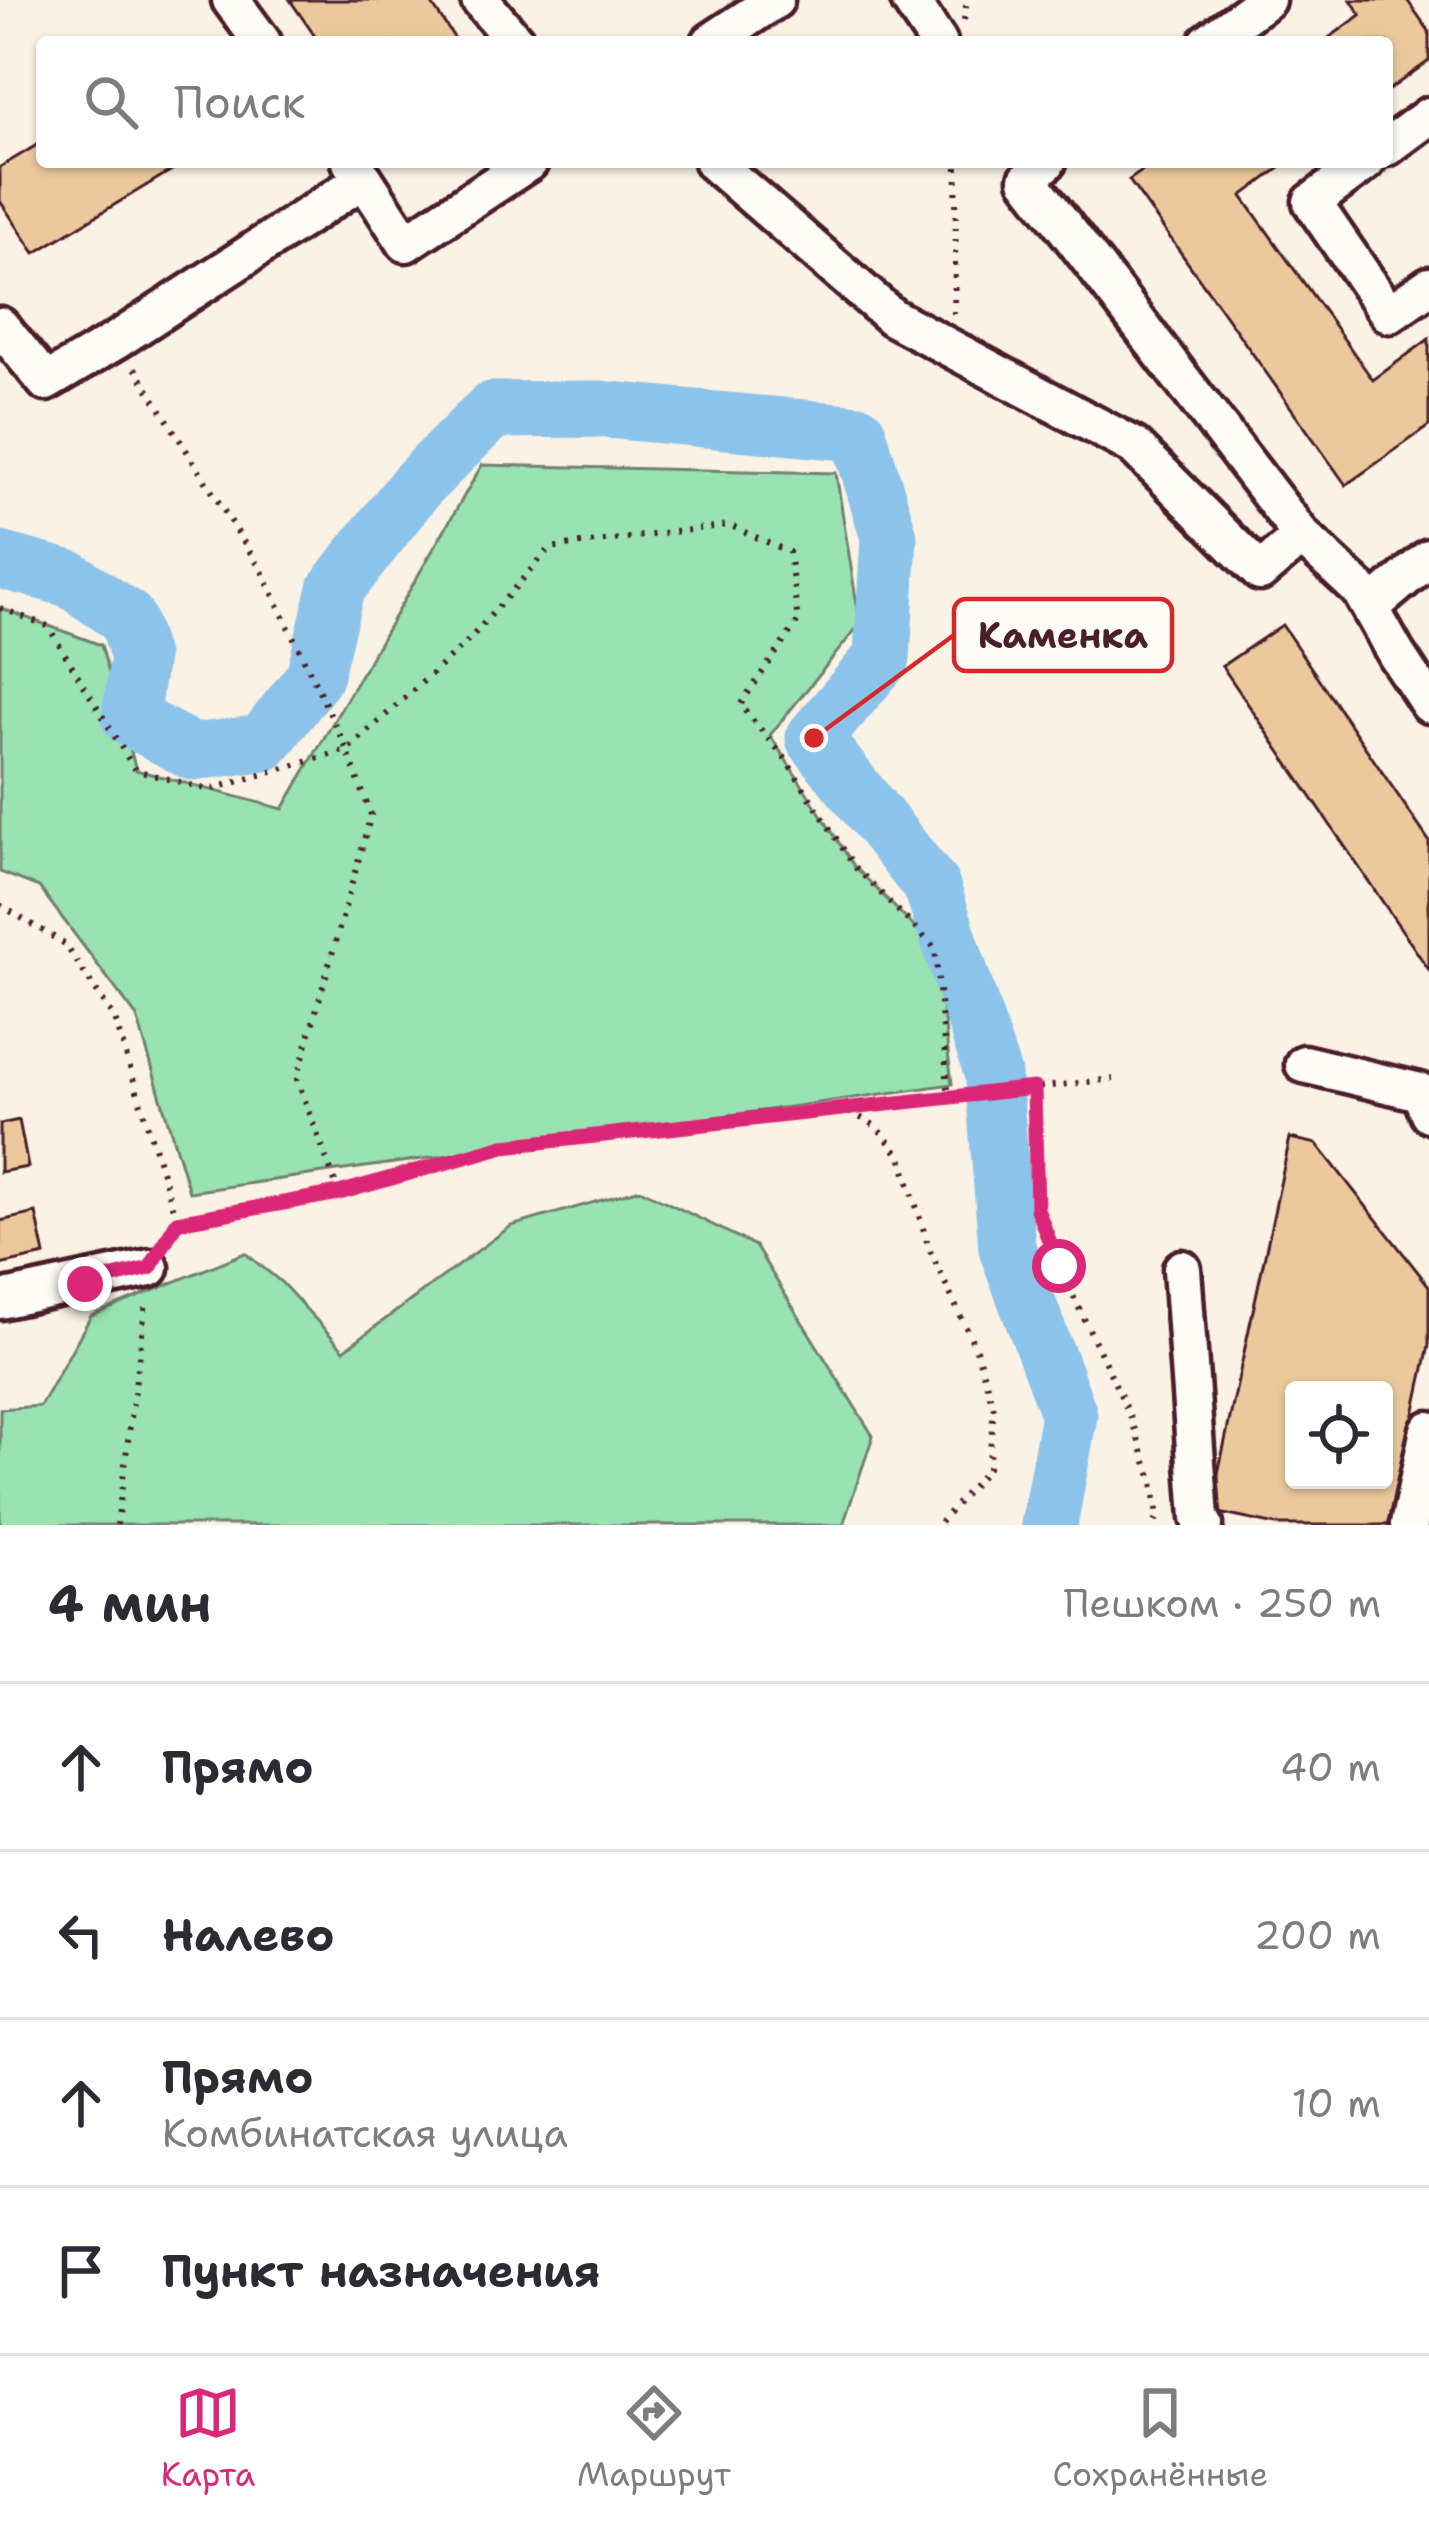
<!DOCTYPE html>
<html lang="ru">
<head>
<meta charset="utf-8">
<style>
	:root { --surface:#fff; --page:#f7f7f7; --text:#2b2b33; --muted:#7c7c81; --line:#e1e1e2; --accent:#db2777 }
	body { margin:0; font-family:"Shantell Sans",sans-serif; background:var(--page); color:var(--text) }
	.controls { position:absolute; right:36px; bottom:36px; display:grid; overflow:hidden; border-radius:12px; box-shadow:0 3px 9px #0004 }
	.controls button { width:108px; height:108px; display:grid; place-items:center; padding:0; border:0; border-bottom:3px solid var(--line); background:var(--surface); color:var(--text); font:60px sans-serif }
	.stop { position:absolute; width:36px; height:36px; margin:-27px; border:9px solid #db2777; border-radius:50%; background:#fff }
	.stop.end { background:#db2777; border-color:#fff; box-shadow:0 3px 12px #0008 }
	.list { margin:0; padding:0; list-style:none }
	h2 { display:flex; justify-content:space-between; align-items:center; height:156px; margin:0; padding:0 48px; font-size:51px }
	h2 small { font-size:39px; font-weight:400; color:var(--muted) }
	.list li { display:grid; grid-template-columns:78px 1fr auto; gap:36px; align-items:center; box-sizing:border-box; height:168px; padding:0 48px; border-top:3px solid var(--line) }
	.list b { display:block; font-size:45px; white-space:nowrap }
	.list p { margin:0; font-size:39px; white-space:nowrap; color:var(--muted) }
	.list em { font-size:39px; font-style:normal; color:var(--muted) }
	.icon { flex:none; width:66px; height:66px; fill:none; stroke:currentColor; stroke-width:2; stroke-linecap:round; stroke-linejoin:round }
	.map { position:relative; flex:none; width:1429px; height:1525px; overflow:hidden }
	.search { position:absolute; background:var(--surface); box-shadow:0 3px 9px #0004; left:36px; right:36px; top:36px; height:132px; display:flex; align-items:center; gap:30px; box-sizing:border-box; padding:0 42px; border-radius:12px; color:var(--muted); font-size:45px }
	.sheet { height:828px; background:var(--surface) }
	nav { display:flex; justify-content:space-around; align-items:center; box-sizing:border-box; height:168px; border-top:3px solid var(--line); background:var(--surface); font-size:33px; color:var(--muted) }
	nav a { display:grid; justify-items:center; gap:6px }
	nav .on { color:var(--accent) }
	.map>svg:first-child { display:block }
</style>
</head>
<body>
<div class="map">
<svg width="1429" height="1525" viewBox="0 0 1429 1525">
	<rect width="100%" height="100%" fill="#f9f2e5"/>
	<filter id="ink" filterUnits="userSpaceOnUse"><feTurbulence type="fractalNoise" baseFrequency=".00833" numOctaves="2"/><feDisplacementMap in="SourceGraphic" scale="24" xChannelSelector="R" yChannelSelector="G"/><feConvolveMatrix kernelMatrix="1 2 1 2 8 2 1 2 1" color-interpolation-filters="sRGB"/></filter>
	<g filter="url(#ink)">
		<g fill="#99e3b2" stroke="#72816e" stroke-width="3">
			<polygon points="482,465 836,473 860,624 770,735 854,866 935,948 952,1084 189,1192 137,1017 39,887 0,872 0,608 101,645 136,770 283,809"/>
			<polygon points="640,1189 755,1246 873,1436 843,1525 0,1525 0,1409 40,1406 91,1316 245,1253 281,1282 344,1350 511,1226"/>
		</g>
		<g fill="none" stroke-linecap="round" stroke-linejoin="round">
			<polyline stroke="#8cc3ea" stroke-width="57" points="0,560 70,579 127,618 139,657 130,718 193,752 263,743 314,677 336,589 416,486 492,410 598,409 858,433 889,537 882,658 814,738 932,887 993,1075 1007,1248 1069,1415 1049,1525"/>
		</g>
		<g fill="#ebc99d" stroke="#4a1f2b" stroke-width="3" fill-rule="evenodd">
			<polygon points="290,0 429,0 457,42 319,42"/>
			<polygon points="1407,0 1429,31 1429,61 1387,91 1387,42 1323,42 1361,15 1351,0"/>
			<polygon points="42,142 42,162 185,162 35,253 0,201 0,167"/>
			<polygon points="1155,162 1288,162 1242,196 1373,380 1429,339 1429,426 1346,485 1129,180"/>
			<polygon points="1282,625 1429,841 1429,970 1222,666"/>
			<polygon points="19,1120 28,1167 0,1172 0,1124"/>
			<path d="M 1290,1138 L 1317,1144 L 1429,1286 L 1429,1345 L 1390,1525 L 1276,1525 L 1210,1511 ZM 1294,1390 L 1384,1390 L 1384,1480 L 1294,1480 Z"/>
			<polygon points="36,1213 45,1255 0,1265 0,1221"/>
		</g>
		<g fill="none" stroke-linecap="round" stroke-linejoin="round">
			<g stroke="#4a1f2b" stroke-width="45">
				<g id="minor">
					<polyline points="231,0 262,42"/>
					<polyline points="480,0 516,42"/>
					<polyline points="910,0 938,42"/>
					<polyline points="711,42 775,0"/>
					<polyline points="1208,42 1266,0"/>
					<polyline points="1387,147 1429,116"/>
					<polyline points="713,162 892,317 1134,446 1260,572 1302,536"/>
					<polyline points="1047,162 1028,179 1302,536 1360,590 1396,654 1429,704"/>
					<polyline points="1366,162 1312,202 1389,314 1429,286"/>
					<polyline points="364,179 406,243 529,162"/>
					<polyline points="0,326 46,382 117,340 364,179 351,162"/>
					<polyline points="1371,607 1429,558"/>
					<polyline points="1304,1064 1420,1092 1429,1113"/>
					<polyline points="1182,1269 1200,1518 1204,1525"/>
					<polyline points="0,1300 150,1268"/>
					<polyline points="1409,1525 1429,1430"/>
				</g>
			</g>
			<g stroke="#4a1f2b" stroke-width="6" stroke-dasharray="3 9" stroke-linecap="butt">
				<polyline points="964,20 967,0"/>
				<polyline points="954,314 957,162"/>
				<polyline points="135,368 263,573 347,750 371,815 297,1079 339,1193"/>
				<polyline points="0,608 48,626 135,770 209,790 347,750 468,641 550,548 729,525 789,552 798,621 740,705 784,757 854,866 935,948 949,1098"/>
				<polyline points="0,905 65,944 115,1019 177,1222 167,1240"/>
				<polyline points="1034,1088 1037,1209 1059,1266 1129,1413 1153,1482 1158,1516 1154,1525"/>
				<polyline points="849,1109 1113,1079"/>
				<polyline points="177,1222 339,1193 504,1146 846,1110 876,1126 901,1157 930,1251 976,1349 994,1409 988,1468 938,1525"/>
				<polyline points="117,1525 146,1302"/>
			</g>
			<use href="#minor" stroke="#fdfcf7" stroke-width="36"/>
		</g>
	</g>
	<g fill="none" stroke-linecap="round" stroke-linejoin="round" filter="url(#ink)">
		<polyline stroke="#db2777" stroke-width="15" points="85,1284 150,1268 177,1222 339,1193 504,1146 1034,1088 1037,1209 1059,1266"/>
	</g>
	<path fill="none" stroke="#d62828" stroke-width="4.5" d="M814 738L954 635"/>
	<circle fill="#d62828" stroke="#fdfcf7" stroke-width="4.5" cx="814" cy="738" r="12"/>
	<rect fill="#fdfcf7" stroke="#d62828" stroke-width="4.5" x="954" y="599" width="218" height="72" rx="12"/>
	<g font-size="36" text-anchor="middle" font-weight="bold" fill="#4a1f2b">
		<text x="1063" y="648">Каменка</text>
	</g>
</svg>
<div class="controls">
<button><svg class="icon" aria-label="locate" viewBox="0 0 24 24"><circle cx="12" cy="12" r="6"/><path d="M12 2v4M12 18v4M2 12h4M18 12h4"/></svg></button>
</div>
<div class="stop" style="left:1059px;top:1266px"></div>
<div class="stop end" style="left:85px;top:1284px"></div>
<div class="search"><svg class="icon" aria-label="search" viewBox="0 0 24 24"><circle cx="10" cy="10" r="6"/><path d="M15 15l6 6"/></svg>Поиск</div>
</div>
<section class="sheet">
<h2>4 мин<small>Пешком · 250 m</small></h2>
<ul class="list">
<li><svg class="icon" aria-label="ahead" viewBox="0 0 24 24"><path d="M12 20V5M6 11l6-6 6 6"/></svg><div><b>Прямо</b></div><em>40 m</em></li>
<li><svg class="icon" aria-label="left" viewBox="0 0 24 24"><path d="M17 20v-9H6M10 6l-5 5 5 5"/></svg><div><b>Налево</b></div><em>200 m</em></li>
<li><svg class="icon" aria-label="ahead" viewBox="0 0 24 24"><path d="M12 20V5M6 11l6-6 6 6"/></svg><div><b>Прямо</b><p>Комбинатская улица</p></div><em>10 m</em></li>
<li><svg class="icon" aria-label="arrive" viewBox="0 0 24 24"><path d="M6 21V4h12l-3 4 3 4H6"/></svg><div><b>Пункт назначения</b></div></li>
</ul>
</section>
<nav>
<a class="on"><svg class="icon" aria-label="map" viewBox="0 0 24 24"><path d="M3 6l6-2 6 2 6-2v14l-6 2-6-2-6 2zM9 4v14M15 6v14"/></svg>Карта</a>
<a><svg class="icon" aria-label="directions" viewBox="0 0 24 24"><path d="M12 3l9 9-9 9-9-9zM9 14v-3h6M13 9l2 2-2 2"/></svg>Маршрут</a>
<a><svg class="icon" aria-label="saved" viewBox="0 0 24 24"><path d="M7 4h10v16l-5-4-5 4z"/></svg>Сохранённые</a>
</nav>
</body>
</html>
